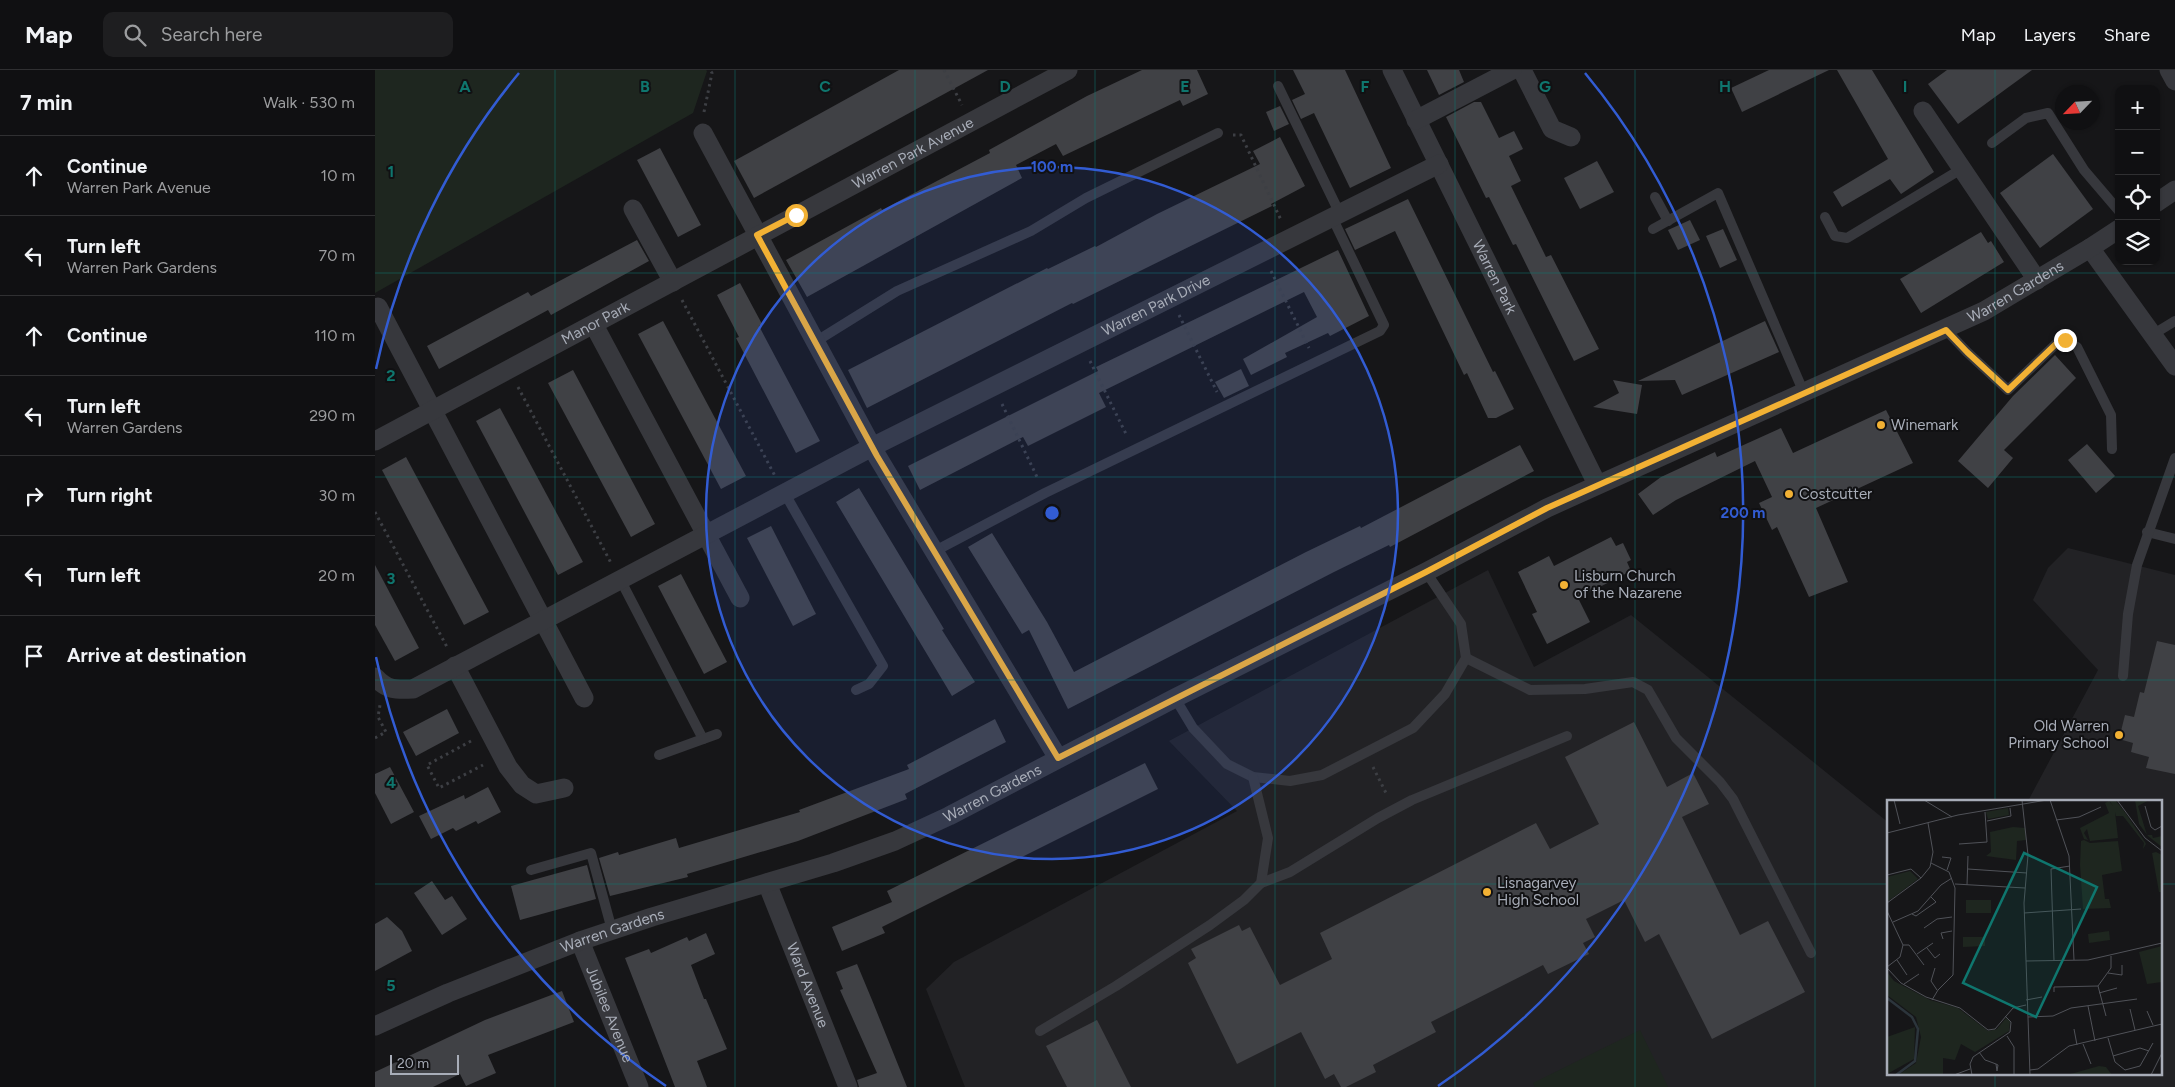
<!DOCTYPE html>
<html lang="en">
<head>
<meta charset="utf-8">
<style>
	:root { --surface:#101012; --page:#1e1e20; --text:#f1f3f6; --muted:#9c9d9f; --line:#303032 }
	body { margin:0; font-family:Figtree,sans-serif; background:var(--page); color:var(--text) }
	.controls { position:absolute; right:15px; top:15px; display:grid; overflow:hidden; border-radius:10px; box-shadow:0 1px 4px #0004 }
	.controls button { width:45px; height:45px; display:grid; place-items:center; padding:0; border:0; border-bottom:1px solid var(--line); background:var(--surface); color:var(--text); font:25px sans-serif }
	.compass { position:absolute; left:1680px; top:15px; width:45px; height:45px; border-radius:50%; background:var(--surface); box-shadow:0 1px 4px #0004; rotate:245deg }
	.scale { position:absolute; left:15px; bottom:12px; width:69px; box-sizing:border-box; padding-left:5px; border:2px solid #a8adb8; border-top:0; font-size:14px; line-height:18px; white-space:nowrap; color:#a8adb8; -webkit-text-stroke:4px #111113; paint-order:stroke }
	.stop { position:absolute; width:15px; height:15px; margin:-11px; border:4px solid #f2b134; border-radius:50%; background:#fff }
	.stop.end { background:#f2b134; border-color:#fff; box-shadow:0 1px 5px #0008 }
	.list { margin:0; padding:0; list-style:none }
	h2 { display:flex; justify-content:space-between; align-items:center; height:65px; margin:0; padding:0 20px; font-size:21px }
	h2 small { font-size:16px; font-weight:400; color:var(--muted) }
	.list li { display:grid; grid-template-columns:32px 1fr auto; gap:15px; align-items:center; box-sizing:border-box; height:80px; padding:0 20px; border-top:1px solid var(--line) }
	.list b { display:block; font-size:19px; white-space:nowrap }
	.list p { margin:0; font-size:16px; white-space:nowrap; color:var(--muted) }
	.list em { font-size:16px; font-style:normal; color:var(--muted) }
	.icon { flex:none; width:28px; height:28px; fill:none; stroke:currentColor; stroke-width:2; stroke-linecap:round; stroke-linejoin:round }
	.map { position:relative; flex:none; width:1800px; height:1017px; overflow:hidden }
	header { display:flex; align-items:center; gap:30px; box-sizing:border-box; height:70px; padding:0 25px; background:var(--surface); border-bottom:1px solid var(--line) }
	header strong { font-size:24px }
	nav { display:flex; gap:28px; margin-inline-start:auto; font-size:18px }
	.search { width:350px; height:45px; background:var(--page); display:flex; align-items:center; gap:12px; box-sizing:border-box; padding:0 18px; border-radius:10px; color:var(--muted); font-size:19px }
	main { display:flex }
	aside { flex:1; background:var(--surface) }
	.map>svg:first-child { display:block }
</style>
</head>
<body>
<header>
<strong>Map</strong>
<div class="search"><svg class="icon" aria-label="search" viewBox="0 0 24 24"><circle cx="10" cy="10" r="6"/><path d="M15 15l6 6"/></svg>Search here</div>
<nav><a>Map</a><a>Layers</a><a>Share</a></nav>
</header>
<main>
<aside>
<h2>7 min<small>Walk · 530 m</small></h2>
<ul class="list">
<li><svg class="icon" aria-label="ahead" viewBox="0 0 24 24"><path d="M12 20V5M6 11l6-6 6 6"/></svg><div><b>Continue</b><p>Warren Park Avenue</p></div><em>10 m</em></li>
<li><svg class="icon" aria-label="left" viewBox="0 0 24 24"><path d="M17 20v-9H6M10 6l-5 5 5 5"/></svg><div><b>Turn left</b><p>Warren Park Gardens</p></div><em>70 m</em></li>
<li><svg class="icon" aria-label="ahead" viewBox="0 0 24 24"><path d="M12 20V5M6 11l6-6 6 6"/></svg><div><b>Continue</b></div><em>110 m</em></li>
<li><svg class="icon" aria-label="left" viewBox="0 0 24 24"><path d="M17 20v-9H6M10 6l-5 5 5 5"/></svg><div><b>Turn left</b><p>Warren Gardens</p></div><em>290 m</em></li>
<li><svg class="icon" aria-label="right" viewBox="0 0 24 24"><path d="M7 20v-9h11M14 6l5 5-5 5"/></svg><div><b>Turn right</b></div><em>30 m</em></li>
<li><svg class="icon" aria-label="left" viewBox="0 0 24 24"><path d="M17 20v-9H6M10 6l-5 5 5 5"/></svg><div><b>Turn left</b></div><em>20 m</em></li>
<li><svg class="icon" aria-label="arrive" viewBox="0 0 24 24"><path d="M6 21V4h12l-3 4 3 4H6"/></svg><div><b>Arrive at destination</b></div></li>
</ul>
</aside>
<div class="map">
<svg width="1800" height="1017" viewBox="0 0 1800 1017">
	<rect width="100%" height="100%" fill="#161618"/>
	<polygon fill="#222225" points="1693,478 1800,505 1800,1017 590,1017 551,919 579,892 862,741 794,671 1113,500 1159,597 1256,545 1514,753 1514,1003 1786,1003 1786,731 1653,731 1723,600 1658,530 1673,498"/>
	<g fill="#1e261f">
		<polygon points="0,0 331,0 332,1 318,43 0,223"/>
		<polygon points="1265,960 1293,1017 1160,1017 1158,1013"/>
	</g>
	<g fill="#404145">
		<polygon points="524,0 613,0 379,128 359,91"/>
		<polygon points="767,0 822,0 833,24 808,36 805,30 688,86 681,74 641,95 647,108 432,227 411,190 506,138 507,140 615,83 614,80 712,26"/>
		<polygon points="918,0 970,0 1016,98 975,118 939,43 926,49 917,30 930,24"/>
		<polygon points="1052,0 1084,0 1089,12 1064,25"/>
		<polygon points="1394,0 1454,0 1367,42 1356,18"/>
		<polygon points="1462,0 1497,0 1559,102 1526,124 1515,109 1467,137 1458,122 1513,89"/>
		<polygon points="1572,0 1657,0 1583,54 1553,14"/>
		<polygon points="1099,32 1106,32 1124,68 1139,61 1148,79 1134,86 1146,111 1136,116 1171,187 1176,185 1224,279 1199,291 1141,174 1138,175 1114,127 1111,128 1071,47"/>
		<polygon points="905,36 914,54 899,61 891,42"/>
		<polygon points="905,67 930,116 896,134 897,136 698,234 697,233 492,338 473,300 672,198 673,199 720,176 721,177 782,144 885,94 878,81"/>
		<polygon points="285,78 326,155 303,167 262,90"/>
		<polygon points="1678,84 1718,139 1665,178 1625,123"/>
		<polygon points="1222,91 1239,122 1205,139 1189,108"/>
		<polygon points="1033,129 1118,302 1120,301 1139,339 1121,348 1113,348 1092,303 1089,305 1020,161 980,180 970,159"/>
		<polygon points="1315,150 1325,170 1303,180 1293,160"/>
		<polygon points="1348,159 1362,190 1345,198 1331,166"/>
		<polygon points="1606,162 1613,173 1616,171 1629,192 1546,243 1525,209"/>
		<polygon points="262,170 274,191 176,245 173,240 64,299 52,276 153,222 156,226"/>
		<polygon points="963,180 994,246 955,266 953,263 910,283 912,287 876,305 868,289 942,247 929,222 724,323 731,337 653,376 648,367 545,420 533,396 723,301 721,297"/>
		<polygon points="365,213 387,254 384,256 445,371 421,383 361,268 364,267 342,225"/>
		<polygon points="288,251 371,406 346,419 263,264"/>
		<polygon points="1390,251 1404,282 1307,325 1300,310 1263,311"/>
		<polygon points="1680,285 1701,308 1629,380 1638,388 1613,418 1583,391 1638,326"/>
		<polygon points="866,299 874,316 849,328 840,312"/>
		<polygon points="198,300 280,454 256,467 173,313"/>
		<polygon points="1238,310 1267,315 1262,344 1218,337 1244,323"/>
		<polygon points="125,338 208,492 183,505 101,351"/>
		<polygon points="1511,340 1538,393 1441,438 1473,512 1434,527 1402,457 1397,460 1384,433 1397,427 1380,391 1301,430 1278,445 1263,424 1286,407 1340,382 1342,387 1406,358 1418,383"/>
		<polygon points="1712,374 1740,406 1721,423 1693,390"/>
		<polygon points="1145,375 1159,401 1015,477 1014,475 959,502 693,639 654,560 647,564 593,477 617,463 672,552 699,602 931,482 985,456 986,458"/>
		<polygon points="31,387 114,542 89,555 7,400"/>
		<polygon points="484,418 569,559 567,560 600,612 577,626 461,432"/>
		<polygon points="396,456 441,544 418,556 372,468"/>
		<polygon points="1236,467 1241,476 1248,473 1256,490 1252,492 1256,501 1203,528 1215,552 1172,574 1157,544 1162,542 1143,502 1174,486 1179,496"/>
		<polygon points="0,495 44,578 20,591 0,555"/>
		<polygon points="306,504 352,592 329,604 283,516"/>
		<polygon points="1782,571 1800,575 1800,704 1771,698 1774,687 1756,682 1758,673 1744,669 1750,645 1759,647 1765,622 1769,623"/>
		<polygon points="72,639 84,663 41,686 28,662"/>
		<polygon points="620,649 631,672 530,724 532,729 423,771 312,804 313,807 235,826 224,788 243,782 244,785 301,768 304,778 425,742 424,740 534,699 532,695"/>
		<polygon points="1259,652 1292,717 1318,703 1334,734 1307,747 1365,865 1393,851 1430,922 1337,969 1284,864 1270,872 1249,830 1211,849 1220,867 1208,873 1214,884 1173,904 1168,895 1056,952 1061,962 998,995 1001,1002 971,1017 966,1017 959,1004 950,1009 926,962 862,994 813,893 821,888 816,879 864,855 867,861 875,857 905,915 957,889 945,863 1161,753 1175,779 1224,754 1190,687"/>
		<polygon points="770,693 783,719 507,857 510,863 467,881 457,857 517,832 512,821"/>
		<polygon points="15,697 39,742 16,754 0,723 0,704"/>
		<polygon points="113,717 126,742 103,754 101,751 81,761 78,758 56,769 44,746 89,725 90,729"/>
		<polygon points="212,795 221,829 145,850 136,816"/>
		<polygon points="57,811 70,830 77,826 92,849 67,865 39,823"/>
		<polygon points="12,847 27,861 37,881 0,901 0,854"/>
		<polygon points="331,863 340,884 316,895 329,929 331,929 352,979 322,991 332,1017 300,1017 250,888 274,879 276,883 312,867 314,871"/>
		<polygon points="482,894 497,930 532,1017 484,1017 482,1010 502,1003 465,920 468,919 461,902"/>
		<polygon points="187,921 199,952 113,985 121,1003 91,1016 85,1004 58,1017 0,1017 0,1002 110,950"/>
		<polygon points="722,950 756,1017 692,1017 671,976"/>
	</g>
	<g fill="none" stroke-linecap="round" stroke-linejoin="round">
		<g stroke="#3d3f44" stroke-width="3" stroke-dasharray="2.5 4" stroke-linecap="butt">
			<polyline points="569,0 587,35"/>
			<polyline points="329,42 337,3 335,0"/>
			<polyline points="858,65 866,65 906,150"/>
			<polyline points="896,201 934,278"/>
			<polyline points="307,230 400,406"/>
			<polyline points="804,245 842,322"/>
			<polyline points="715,291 752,366"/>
			<polyline points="143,317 236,493"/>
			<polyline points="627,334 663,409"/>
			<polyline points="0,442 72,577"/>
			<polyline points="0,668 11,662 3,647 5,635"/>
			<polyline points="96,671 52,695 64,718 108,695"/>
			<polyline points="998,697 1012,725"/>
		</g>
		<g stroke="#37383d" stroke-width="10">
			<polyline points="903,16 965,144"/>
			<polyline points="1617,73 1651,48 1673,43 1709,100 1744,141"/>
			<polyline points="1280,127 1293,151"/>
			<polyline points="1450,147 1460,166 1472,168 1588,98"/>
			<polyline points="1278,159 1343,123 1429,323"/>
			<polyline points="1571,260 1592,282 1633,320 1683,272 1690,270 1702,277 1736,345 1737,379"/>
			<polyline points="1777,265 1800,251"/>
			<polyline points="440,272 522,221 656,161 711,128 843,63"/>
			<polyline points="409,422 508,596 494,614 481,620"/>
			<polyline points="1772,462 1800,469"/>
			<polyline points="560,481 670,423 1005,261 1009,255 957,147"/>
			<polyline points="245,509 328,669"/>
			<polyline points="1091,588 1155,620 1210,619 1258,612 1273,620 1301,668 1345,712 1358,729 1436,883"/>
			<polyline points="1748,606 1753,544 1762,495 1800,388"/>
			<polyline points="800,628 818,658 852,694 878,707 915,711 947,705 1038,658 1070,624 1091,588 1086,554 1051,502"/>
			<polyline points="284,685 342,664"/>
			<polyline points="156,800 216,783 237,860"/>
			<polyline points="886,813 915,802 1003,748 1037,730 1192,666"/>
			<polyline points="665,961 741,916 835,855 869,830 886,813 893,768 878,707"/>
		</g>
		<g stroke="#37383d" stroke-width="19">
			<path id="s1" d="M 1017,0 L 1222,414"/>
			<polyline points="1147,0 1177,59 1196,67"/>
			<polyline points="1794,0 1800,11"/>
			<polyline points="1548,41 1662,210"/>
			<polyline points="1041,50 1137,0"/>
			<polyline points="328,63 502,386 683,688"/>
			<polyline points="1781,133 1800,120"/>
			<polyline points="258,139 298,212"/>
			<polyline points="1715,178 1800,296"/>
			<polyline points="3,237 209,628"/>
			<polyline points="219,255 365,528"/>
			<path id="s2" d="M 0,371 L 693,0"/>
			<polyline points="80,596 133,697 147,715 161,724 189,718"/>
			<path id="s3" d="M 0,607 C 12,620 20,620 38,619 L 497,377 L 1064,94"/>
			<path id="s4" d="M 392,813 L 473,1017"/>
			<path id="s5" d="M 205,871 L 264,1017"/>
			<path id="s6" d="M 0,956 L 73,923 L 205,871 L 277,847 L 458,793 L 520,771 L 574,746 L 800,628 L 1051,502 L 1172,438 L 1609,241 L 1715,178 L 1744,159"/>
		</g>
	</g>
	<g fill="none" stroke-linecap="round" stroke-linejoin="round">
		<polyline stroke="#f2b134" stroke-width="6" points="421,145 382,165 502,386 683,688 1051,502 1172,438 1571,260 1592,282 1633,320 1683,272 1690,270"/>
	</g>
	<path fill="none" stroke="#0f766e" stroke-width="1" stroke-opacity="0.55" d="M 180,0 L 180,1017M 360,0 L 360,1017M 540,0 L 540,1017M 720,0 L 720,1017M 900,0 L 900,1017M 1080,0 L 1080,1017M 1260,0 L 1260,1017M 1440,0 L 1440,1017M 1620,0 L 1620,731M 0,203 L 1800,203M 0,407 L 1800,407M 0,610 L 1800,610M 0,814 L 1514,814M 1786,814 L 1800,814M 1620,1003 L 1620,1017"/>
	<circle cx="677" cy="443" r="346" fill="#325cd3" fill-opacity=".12"/>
	<g fill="none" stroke="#325cd3" stroke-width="2.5">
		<circle cx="677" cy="443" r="346"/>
		<path d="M291 1016A691 691 0 0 1 1 587M1 299A691 691 0 0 1 144 3M1210 3A691 691 0 0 1 1063 1016"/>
	</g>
	<g fill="#f2b134" stroke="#111113" stroke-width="2">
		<circle cx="1506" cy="355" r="5"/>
		<circle cx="1414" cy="424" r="5"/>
		<circle cx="1189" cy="515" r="5"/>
		<circle cx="1744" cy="665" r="5"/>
		<circle cx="1112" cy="822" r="5"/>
	</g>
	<g text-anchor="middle" stroke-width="4" stroke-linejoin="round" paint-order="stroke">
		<g font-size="15" fill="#a8adb8" stroke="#111113">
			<text dy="5" stroke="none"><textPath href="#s2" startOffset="610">Warren Park Avenue</textPath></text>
			<text dy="5" stroke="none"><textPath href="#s1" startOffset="231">Warren Park</textPath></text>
			<text dy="5" stroke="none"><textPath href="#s6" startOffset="1801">Warren Gardens</textPath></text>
			<text dy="5" stroke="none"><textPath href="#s3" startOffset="878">Warren Park Drive</textPath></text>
			<text dy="5" stroke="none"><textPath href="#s2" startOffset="250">Manor Park</textPath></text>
			<text dy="5" stroke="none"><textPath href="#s6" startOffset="661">Warren Gardens</textPath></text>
			<text dy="5" stroke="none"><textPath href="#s6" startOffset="256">Warren Gardens</textPath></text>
			<text dy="5" stroke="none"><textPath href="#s4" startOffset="110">Ward Avenue</textPath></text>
			<text dy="5" stroke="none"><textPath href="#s5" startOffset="79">Jubilee Avenue</textPath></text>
		</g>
		<g font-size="15" fill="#a8adb8" stroke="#111113" text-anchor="start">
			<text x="1516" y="360">Winemark</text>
			<text x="1424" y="429">Costcutter</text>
			<text x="1199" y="511">Lisburn Church<tspan x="1199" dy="17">of the Nazarene</tspan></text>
			<text x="1734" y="661" text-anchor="end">Old Warren<tspan x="1734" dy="17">Primary School</tspan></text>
			<text x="1122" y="818">Lisnagarvey<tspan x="1122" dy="17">High School</tspan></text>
		</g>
	</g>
	<g transform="translate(1512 730)">
		<rect width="275" height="275" fill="#161618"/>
		<path d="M 222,0 L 228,0 L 237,11 L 258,42 L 259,44 L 256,49 L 257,43 L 236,16 L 229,16 L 228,12 L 231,38 L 203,41 L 200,29 L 197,33 L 201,40 L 197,39 L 193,28 L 222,13 L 218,3 L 222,1 L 226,6 ZM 262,0 L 251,6 L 260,35 L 265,35 L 266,38 L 275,36 L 275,47 L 261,36 L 252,24 L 248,0 ZM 121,8 L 122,15 L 101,19 L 99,12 ZM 126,27 L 138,28 L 139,40 L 130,41 L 129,60 L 99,56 L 104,52 L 103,32 ZM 197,40 L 203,43 L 231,41 L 235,71 L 215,75 L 218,99 L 222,99 L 224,108 L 196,109 L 193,65 L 194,41 ZM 269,52 L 275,55 L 275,92 L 272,92 L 265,53 ZM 23,71 L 31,79 L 0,102 L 0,77 ZM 79,100 L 104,100 L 104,113 L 79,113 ZM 222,131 L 223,140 L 202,143 L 201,134 ZM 76,137 L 98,137 L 98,146 L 76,147 ZM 275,146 L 275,182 L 260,184 L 252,152 ZM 0,172 L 7,181 L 43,200 L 71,208 L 101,231 L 110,229 L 119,218 L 123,221 L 122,231 L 88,252 L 74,244 L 68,260 L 56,258 L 56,275 L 11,275 L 29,263 L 34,237 L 29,217 L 0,195 ZM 28,227 L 27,259 L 0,274 L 0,237 ZM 212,266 L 219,267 L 225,275 L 180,275 Z" fill="#1e261f"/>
		<path fill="none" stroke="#2c353c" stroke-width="2.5" d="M 0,198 L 25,217 L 31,229 L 28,261 L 9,275"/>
		<path fill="none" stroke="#505258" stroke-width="1" d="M 7,0 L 13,24M 37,0 L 65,17M 135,0 L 141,55 L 137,103 L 143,275M 163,0 L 182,56 L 187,160M 230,0 L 258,38 L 275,51M 258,6 L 264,27 L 268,30 L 275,26M 169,20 L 192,17 L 214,7M 100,21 L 124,16 L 123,8M 0,33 L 71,15 L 160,0M 72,44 L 100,42 L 98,12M 55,57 L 64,58 L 60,70M 44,63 L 62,72 L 68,88 L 66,175 L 51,190 L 45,200M 81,69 L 140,73M 0,75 L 24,69 L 34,78M 68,84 L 138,88M 80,85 L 81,56M 0,103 L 34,78 L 43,67 L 46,52 L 41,23M 0,111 L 16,145 L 13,157 L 0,167M 137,113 L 194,109M 25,114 L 29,116 L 49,102 L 44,97M 6,122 L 31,111 L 54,85 L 65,78M 37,128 L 50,119 L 65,117M 56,139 L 54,133 L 65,131M 16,145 L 22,145 L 37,165M 40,148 L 48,158 L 53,154M 30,154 L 46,143M 10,160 L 20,175M 139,161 L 201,160 L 275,143M 167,161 L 164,69 L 183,66M 0,168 L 14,183 L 39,197 L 73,208 L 101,230 L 108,229 L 126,208 L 139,205M 48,168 L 44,181 L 50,190M 221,173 L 235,175 L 235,165M 17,184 L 32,174M 167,192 L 167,187 L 211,186M 212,193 L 230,188M 139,200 L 155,197M 201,206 L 208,241M 243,209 L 248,230M 260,211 L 266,225M 219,216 L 211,186 L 224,168 L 224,156M 141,217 L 166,216 L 184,208 L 250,199M 187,229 L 190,245M 120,236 L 127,247 L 127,275M 221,238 L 228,262 L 238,270 L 253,266 L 266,243M 196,244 L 204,264M 92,252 L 98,260 L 101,261 L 109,264 L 111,265 L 110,271 L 109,264M 226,256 L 253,248 L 262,251M 143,270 L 151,269 L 182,246 L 275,224M 67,275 L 83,269M 85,275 L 83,264 L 86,257 L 123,232 L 124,222 L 118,216M 264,275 L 275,253"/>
		<path fill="#0f766e" fill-opacity="0.15" stroke="#0f766e" stroke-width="2.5" d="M 137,53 L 210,87 L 149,217 L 76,183 Z"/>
		<rect width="275" height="275" fill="none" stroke="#a8adb8" stroke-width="2.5"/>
	</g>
	<g font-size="16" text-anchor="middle" font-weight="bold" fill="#0f766e" stroke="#111113" stroke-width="4" stroke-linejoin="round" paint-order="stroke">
		<text x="90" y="22">A</text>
		<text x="270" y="22">B</text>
		<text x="450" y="22">C</text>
		<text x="630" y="22">D</text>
		<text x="810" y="22">E</text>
		<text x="990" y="22">F</text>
		<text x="1170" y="22">G</text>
		<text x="1350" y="22">H</text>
		<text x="1530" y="22">I</text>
		<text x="16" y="107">1</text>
		<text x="16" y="311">2</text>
		<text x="16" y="514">3</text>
		<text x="16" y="718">4</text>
		<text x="16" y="921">5</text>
	</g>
	<circle cx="677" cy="443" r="8" fill="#325cd3" stroke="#111113" stroke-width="2.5"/>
	<g font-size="15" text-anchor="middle" font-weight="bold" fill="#325cd3" stroke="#111113" stroke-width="4" stroke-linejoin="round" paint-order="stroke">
		<text x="677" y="102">100 m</text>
		<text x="1368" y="448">200 m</text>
	</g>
</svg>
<div class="controls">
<button>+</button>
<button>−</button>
<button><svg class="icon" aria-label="locate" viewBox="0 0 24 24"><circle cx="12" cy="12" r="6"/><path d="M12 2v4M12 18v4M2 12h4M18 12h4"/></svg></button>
<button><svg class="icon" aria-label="layers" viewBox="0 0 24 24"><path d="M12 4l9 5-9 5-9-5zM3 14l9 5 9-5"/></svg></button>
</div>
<svg class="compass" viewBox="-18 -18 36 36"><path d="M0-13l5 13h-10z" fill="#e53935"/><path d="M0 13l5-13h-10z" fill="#9c9d9f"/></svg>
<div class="scale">20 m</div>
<div class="stop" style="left:421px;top:145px"></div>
<div class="stop end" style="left:1690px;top:270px"></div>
</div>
</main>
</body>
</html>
